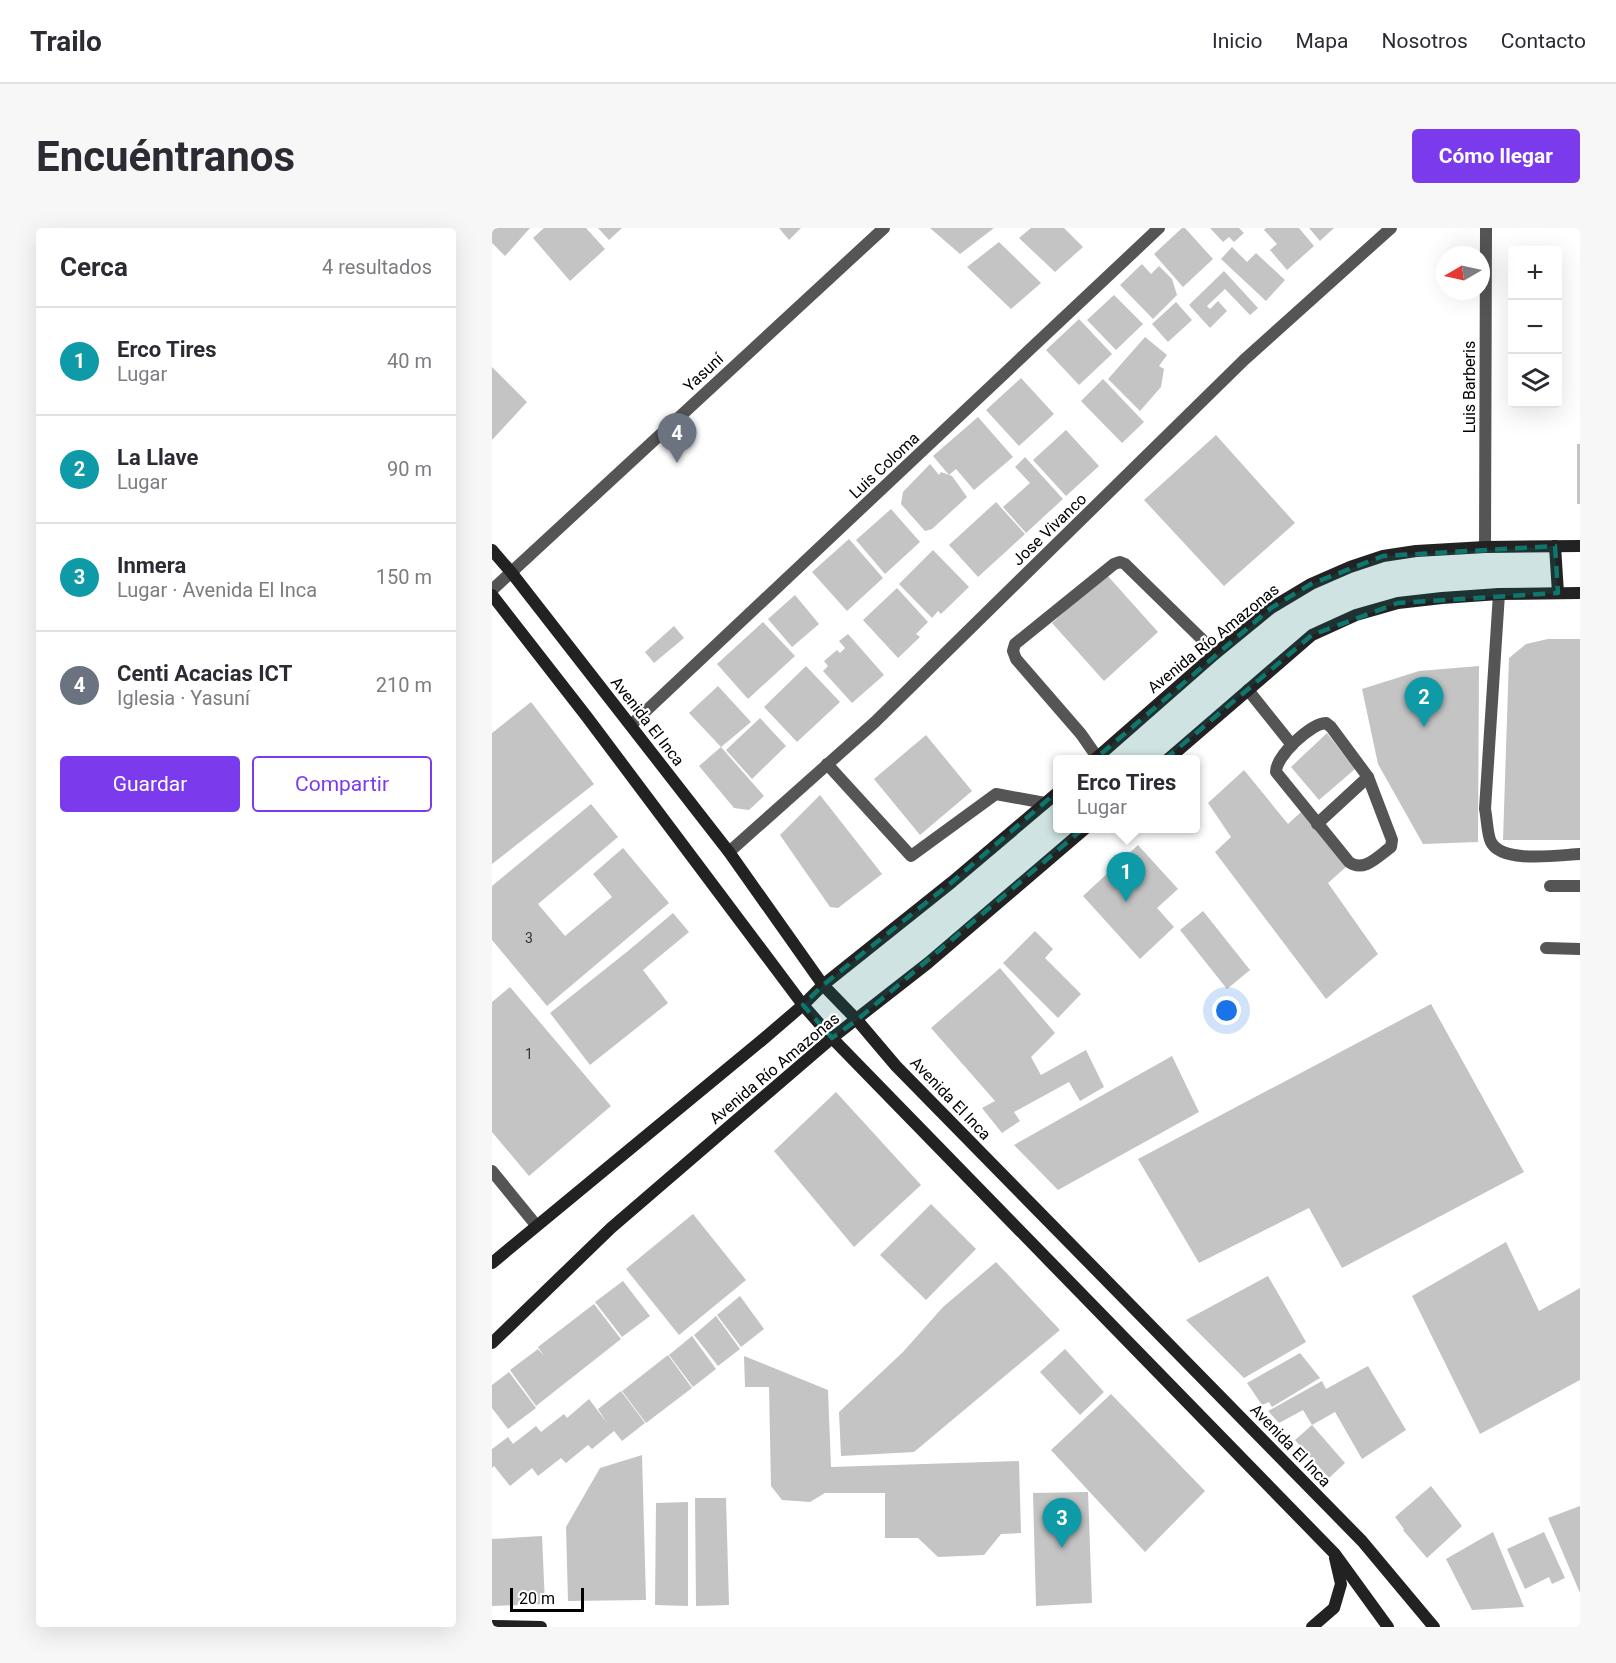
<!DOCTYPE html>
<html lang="es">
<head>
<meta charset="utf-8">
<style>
	:root { --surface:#fff; --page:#f7f7f7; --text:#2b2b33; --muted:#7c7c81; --line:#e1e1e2; --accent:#7c3aed }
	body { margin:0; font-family:Roboto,sans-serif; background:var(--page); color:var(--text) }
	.controls { position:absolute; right:18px; top:18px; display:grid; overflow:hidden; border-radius:6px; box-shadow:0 6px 24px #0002 }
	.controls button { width:54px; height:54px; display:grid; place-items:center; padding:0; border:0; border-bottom:2px solid var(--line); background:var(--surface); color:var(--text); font:30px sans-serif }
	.compass { position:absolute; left:944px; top:18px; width:54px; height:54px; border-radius:50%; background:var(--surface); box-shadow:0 6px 24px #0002; rotate:261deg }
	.scale { position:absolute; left:18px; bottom:15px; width:74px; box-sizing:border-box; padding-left:6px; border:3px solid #000; border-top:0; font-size:16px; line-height:21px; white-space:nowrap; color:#000; -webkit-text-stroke:4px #fff; paint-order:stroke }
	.you { position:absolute; left:735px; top:783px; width:21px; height:21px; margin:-15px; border:4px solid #fff; border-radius:50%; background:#1a73e8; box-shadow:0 0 0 9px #1a73e833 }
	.badge { display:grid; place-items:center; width:39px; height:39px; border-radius:50%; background:var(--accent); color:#fff; font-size:20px; font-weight:700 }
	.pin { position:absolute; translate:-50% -50px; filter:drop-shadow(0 2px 3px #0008) }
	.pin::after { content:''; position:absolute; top:32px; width:21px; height:18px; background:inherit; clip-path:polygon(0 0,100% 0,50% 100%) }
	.popup { position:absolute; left:561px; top:527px; width:147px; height:78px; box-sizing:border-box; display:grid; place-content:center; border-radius:6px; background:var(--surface); filter:drop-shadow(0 2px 4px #0005); font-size:20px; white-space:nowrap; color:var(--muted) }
	.popup b { font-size:22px; color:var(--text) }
	.popup::after { content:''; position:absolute; left:50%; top:100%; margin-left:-12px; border:12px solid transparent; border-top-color:var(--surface) }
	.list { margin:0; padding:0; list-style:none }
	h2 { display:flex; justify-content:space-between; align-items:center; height:78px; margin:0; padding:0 24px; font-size:26px }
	h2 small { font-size:20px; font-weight:400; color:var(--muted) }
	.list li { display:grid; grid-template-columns:39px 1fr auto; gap:18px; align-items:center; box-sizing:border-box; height:108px; padding:0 24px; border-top:2px solid var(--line) }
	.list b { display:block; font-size:22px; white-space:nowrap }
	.list p { margin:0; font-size:20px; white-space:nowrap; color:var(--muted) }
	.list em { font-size:20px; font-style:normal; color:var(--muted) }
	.actions { display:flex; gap:12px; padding:18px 24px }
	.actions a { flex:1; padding:14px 0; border:2px solid var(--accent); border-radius:6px; text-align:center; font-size:21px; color:var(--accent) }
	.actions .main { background:var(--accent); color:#fff }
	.icon { flex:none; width:33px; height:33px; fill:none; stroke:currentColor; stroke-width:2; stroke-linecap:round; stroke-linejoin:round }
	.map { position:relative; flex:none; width:1088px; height:1399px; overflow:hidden; border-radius:6px }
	header { display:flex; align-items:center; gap:36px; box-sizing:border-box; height:84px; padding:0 30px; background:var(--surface); border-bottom:2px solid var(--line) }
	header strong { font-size:28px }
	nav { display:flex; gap:33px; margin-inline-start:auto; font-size:21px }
	.intro { display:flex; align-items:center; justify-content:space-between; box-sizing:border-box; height:144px; padding:0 36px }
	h1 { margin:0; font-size:42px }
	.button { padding:15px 27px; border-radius:6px; background:var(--accent); color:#fff; font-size:21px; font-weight:700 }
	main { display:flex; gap:36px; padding:0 36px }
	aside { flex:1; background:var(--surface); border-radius:6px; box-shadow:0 6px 24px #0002 }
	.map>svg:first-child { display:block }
</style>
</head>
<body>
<header>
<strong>Trailo</strong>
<nav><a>Inicio</a><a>Mapa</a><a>Nosotros</a><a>Contacto</a></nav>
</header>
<div class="intro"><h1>Encuéntranos</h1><a class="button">Cómo llegar</a></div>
<main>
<aside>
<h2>Cerca<small>4 resultados</small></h2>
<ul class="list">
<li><span class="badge" style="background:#0f9aa8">1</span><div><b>Erco Tires</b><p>Lugar</p></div><em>40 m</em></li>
<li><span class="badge" style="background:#0f9aa8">2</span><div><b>La Llave</b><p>Lugar</p></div><em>90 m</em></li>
<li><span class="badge" style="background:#0f9aa8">3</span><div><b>Inmera</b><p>Lugar · Avenida El Inca</p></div><em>150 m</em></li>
<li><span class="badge" style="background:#6b7280">4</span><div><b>Centi Acacias ICT</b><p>Iglesia · Yasuní</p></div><em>210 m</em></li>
</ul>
<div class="actions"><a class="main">Guardar</a><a>Compartir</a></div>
</aside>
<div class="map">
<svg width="1088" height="1399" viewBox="0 0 1088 1399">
	<rect width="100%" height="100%" fill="#fff"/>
	<g fill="#c4c4c4">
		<polygon points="0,0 38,0 13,28 0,15"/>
		<polygon points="52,0 94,0 113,21 78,53 41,10"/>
		<polygon points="106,0 130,0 117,12"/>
		<polygon points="287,0 309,0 297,12"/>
		<polygon points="438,0 502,0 468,26"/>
		<polygon points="539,0 572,0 591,19 563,44 527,10"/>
		<polygon points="690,0 693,0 721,31 691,59 662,26"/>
		<polygon points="718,0 747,0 752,5 742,14 737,9 731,14"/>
		<polygon points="774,0 807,0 822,18 795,42 778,22 785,16 772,2"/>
		<polygon points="817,0 842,0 828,13"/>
		<polygon points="507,14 549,55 519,81 475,39"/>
		<polygon points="740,19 755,34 764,25 793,52 774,73 729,31"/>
		<polygon points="650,36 659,46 667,38 680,51 685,67 661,91 628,57"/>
		<polygon points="732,43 766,80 758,87 733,61 715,78 718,81 726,73 735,83 718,100 697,77"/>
		<polygon points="622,67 651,96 624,122 595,92"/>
		<polygon points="684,74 700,92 676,114 660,96"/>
		<polygon points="587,91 620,126 587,157 554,122"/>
		<polygon points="653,109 675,127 667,138 672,141 669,159 648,183 616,151"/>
		<polygon points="0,139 35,174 0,212"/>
		<polygon points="529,150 562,186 527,218 494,182"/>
		<polygon points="611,151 652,194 630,215 589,173"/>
		<polygon points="486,189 521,229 482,262 464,241 457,247 441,228"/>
		<polygon points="574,202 607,238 574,268 541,232"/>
		<polygon points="724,207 803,295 732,358 652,272"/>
		<rect x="1085" y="216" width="3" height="60"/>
		<polygon points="533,229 571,271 534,305 511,279 538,255 523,239"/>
		<polygon points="438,236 447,247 449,244 460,248 475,269 440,301 433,303 409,276 411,264"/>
		<polygon points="504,274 533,306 486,349 457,317"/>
		<polygon points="399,281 428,314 393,346 364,312"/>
		<polygon points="357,311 391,350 355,383 320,344"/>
		<polygon points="441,322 477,359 449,386 446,383 440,390 407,356"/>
		<polygon points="614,346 666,404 612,453 560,395"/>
		<polygon points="405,360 436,394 424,406 428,409 406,430 371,392"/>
		<polygon points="303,367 327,396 300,419 276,391"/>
		<polygon points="271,394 303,428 256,471 225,436"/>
		<polygon points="182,398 192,410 162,435 153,424"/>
		<polygon points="356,406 392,447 360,475 331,443 336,438 332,433 345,422 348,425 353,420 347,413"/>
		<polygon points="1056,411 1088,411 1088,612 1011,612 1017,430 1034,416"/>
		<polygon points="314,438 348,474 305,514 272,479"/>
		<polygon points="987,438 986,614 931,616 886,536 870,461 927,443"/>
		<polygon points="226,458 259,494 229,519 197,485"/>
		<polygon points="39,474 102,556 0,636 0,505"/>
		<polygon points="268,490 294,518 260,551 234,522"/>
		<polygon points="835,505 863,541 827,572 799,539"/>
		<polygon points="434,507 480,563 428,607 382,551"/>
		<polygon points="229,519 272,568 257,582 242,580 207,538"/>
		<polygon points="752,542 796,596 809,584 854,639 836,655 886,726 834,771 723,624 739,609 716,575"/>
		<polygon points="328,567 390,646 346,680 338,679 288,607"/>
		<polygon points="99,576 126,609 46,676 73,708 120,669 101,646 131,620 177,675 55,778 0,712 0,658"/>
		<polygon points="646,617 686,661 665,680 682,699 648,731 591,668"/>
		<polygon points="711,683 758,742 735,761 688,702"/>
		<polygon points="181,685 197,704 151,742 176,775 98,837 58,785 136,723"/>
		<polygon points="543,703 561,721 553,730 589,766 566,790 511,735"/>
		<polygon points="508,740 563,805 539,829 549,847 594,822 612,859 588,873 577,854 522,884 528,893 510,905 490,880 503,873 439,800"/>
		<polygon points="18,759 119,878 37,948 0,904 0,774"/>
		<polygon points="939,776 1032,944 850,1040 817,980 707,1035 646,931"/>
		<polygon points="680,828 707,884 566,962 522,917"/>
		<polygon points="344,864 429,957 362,1019 282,923"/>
		<polygon points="439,976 484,1021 434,1072 388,1027"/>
		<polygon points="201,986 254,1052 187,1107 134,1041"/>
		<polygon points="1014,1014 1047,1083 1088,1060 1088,1152 988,1206 920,1068"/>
		<polygon points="504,1034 568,1102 422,1224 349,1228 347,1184 411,1124 451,1079"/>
		<polygon points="776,1048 814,1114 752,1150 694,1092"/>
		<polygon points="131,1053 158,1088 130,1109 103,1074"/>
		<polygon points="248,1068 272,1101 249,1119 225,1087"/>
		<polygon points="102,1076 129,1111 44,1178 18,1142 46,1121 52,1128 46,1119"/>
		<polygon points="224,1088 248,1121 226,1138 202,1107"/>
		<polygon points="200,1108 224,1141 201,1159 177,1127"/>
		<polygon points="573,1121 612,1164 588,1187 548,1144"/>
		<polygon points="808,1125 828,1150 780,1179 777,1174 770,1177 755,1155"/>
		<polygon points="176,1127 200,1160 154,1195 130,1163"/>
		<polygon points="252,1128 336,1162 339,1239 527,1233 529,1305 509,1306 492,1327 446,1329 426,1310 393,1310 393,1265 333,1265 318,1274 290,1272 279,1258 277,1159 253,1159"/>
		<polygon points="876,1138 914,1202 870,1231 843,1184 820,1197 811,1182 787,1195 776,1183 830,1153 834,1161"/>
		<polygon points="17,1144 44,1180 16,1201 0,1180 0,1157"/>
		<polygon points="129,1163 153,1195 130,1213 122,1203 100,1221 96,1217 74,1235 69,1230 46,1248 40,1240 18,1258 2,1238 0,1240 0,1221 16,1209 21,1216 44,1198 49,1204 72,1186 75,1190 97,1171 115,1195 106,1181"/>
		<polygon points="619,1166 713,1263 653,1324 559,1222"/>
		<polygon points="820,1197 853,1235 837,1250 803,1212"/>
		<polygon points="150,1227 154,1372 76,1373 74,1299 108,1240"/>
		<polygon points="939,1258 970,1298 935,1330 911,1302 912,1301 903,1289"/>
		<polygon points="596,1264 600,1375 544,1378 541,1265"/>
		<polygon points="203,1270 234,1270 237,1377 204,1378"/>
		<polygon points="196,1274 196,1378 163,1377 164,1275"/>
		<polygon points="1088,1278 1088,1365 1056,1290"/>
		<polygon points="1001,1304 1032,1379 980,1382 954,1331"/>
		<polygon points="1052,1304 1073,1350 1060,1356 1057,1349 1033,1361 1015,1321"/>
		<polygon points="50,1308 53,1376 0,1378 0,1311"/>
	</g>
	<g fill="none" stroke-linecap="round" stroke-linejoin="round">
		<g stroke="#555" stroke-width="12">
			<path d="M 1007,366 L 993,581 C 995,590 995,606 999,614 C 1010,636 1067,627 1088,626"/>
			<polyline points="756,462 800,517"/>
			<path d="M 834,495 L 839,499 L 876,549 L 900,612 L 899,619 C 886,628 872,645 857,634 L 784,544 C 784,528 818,496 834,495 Z"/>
			<polyline points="605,529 589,506 524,431 521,423 523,416 622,336 628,334 633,336 724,425"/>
			<polyline points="335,536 419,628 504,566 553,575"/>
			<polyline points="825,596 876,549"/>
			<polyline points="1058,658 1088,658"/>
			<polyline points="1054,720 1088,721"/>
		</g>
		<g stroke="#555" stroke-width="12">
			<polyline points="993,319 994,0"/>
			<polyline points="0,362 392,0"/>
			<polyline points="139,497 667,0"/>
			<polyline points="237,624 383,494 752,132 899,0"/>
			<polyline points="0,943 44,997"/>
		</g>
		<g stroke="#222" stroke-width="12">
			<polyline points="1063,318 1066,365"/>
			<polyline points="0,322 19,344 237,624 331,757 365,792 404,838 870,1313 942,1399"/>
			<polyline points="0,367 95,489 311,777 340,810 843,1326 896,1399"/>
			<polyline points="602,532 724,425 779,380 819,356 858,339 891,328 924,323 993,319 1088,318"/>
			<polyline points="675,532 820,407 864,387 906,375 950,370 1007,366 1088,365"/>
			<polyline points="0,1035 269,813 311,777 331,757 460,654 565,565"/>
			<polyline points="0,1115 119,1000 340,810 436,735 594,600"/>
			<polyline points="0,1398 49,1399"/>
			<polyline points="820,1399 842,1380 849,1356 843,1330"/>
		</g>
	</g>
	<path fill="#0f766e" fill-opacity="0.2" stroke="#0f766e" stroke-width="4.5" stroke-dasharray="12 8" stroke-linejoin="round" d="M 1063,318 L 1066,365 L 906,375 L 820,407 L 365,792 L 340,810 L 311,777 L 331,757 L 460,654 L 779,380 L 819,356 L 891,328 Z"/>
	<g text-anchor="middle" stroke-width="4.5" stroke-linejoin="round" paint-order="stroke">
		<g font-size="14" fill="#313131">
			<text x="37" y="715">3</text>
			<text x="37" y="831">1</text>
		</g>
		<g font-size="16" fill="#000" stroke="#fff">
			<text transform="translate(211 144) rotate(-43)" y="6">Yasuní</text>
			<text transform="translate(977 159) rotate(-90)" y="6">Luis Barberis</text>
			<text transform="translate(392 237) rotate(-43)" y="6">Luis Coloma</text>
			<text transform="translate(557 301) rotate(-44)" y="6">Jose Vivanco</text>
			<text transform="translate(721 410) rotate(-39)" y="6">Avenida Río Amazonas</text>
			<text transform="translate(156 493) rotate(52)" y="6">Avenida El Inca</text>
			<text transform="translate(282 840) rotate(-40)" y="6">Avenida Río Amazonas</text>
			<text transform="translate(459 870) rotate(46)" y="6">Avenida El Inca</text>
			<text transform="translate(799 1217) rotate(46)" y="6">Avenida El Inca</text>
		</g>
	</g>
</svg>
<div class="controls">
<button>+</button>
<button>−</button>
<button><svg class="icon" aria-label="layers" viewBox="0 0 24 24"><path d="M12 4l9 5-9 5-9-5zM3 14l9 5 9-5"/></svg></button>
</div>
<svg class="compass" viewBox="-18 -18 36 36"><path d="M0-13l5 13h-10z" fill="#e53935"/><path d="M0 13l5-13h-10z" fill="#7c7c81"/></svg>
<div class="scale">20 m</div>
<div class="you"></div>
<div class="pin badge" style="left:634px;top:674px;background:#0f9aa8">1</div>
<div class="popup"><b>Erco Tires</b>Lugar</div>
<div class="pin badge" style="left:932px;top:499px;background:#0f9aa8">2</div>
<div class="pin badge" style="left:570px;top:1320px;background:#0f9aa8">3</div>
<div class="pin badge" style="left:185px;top:235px;background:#6b7280">4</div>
</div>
</main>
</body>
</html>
